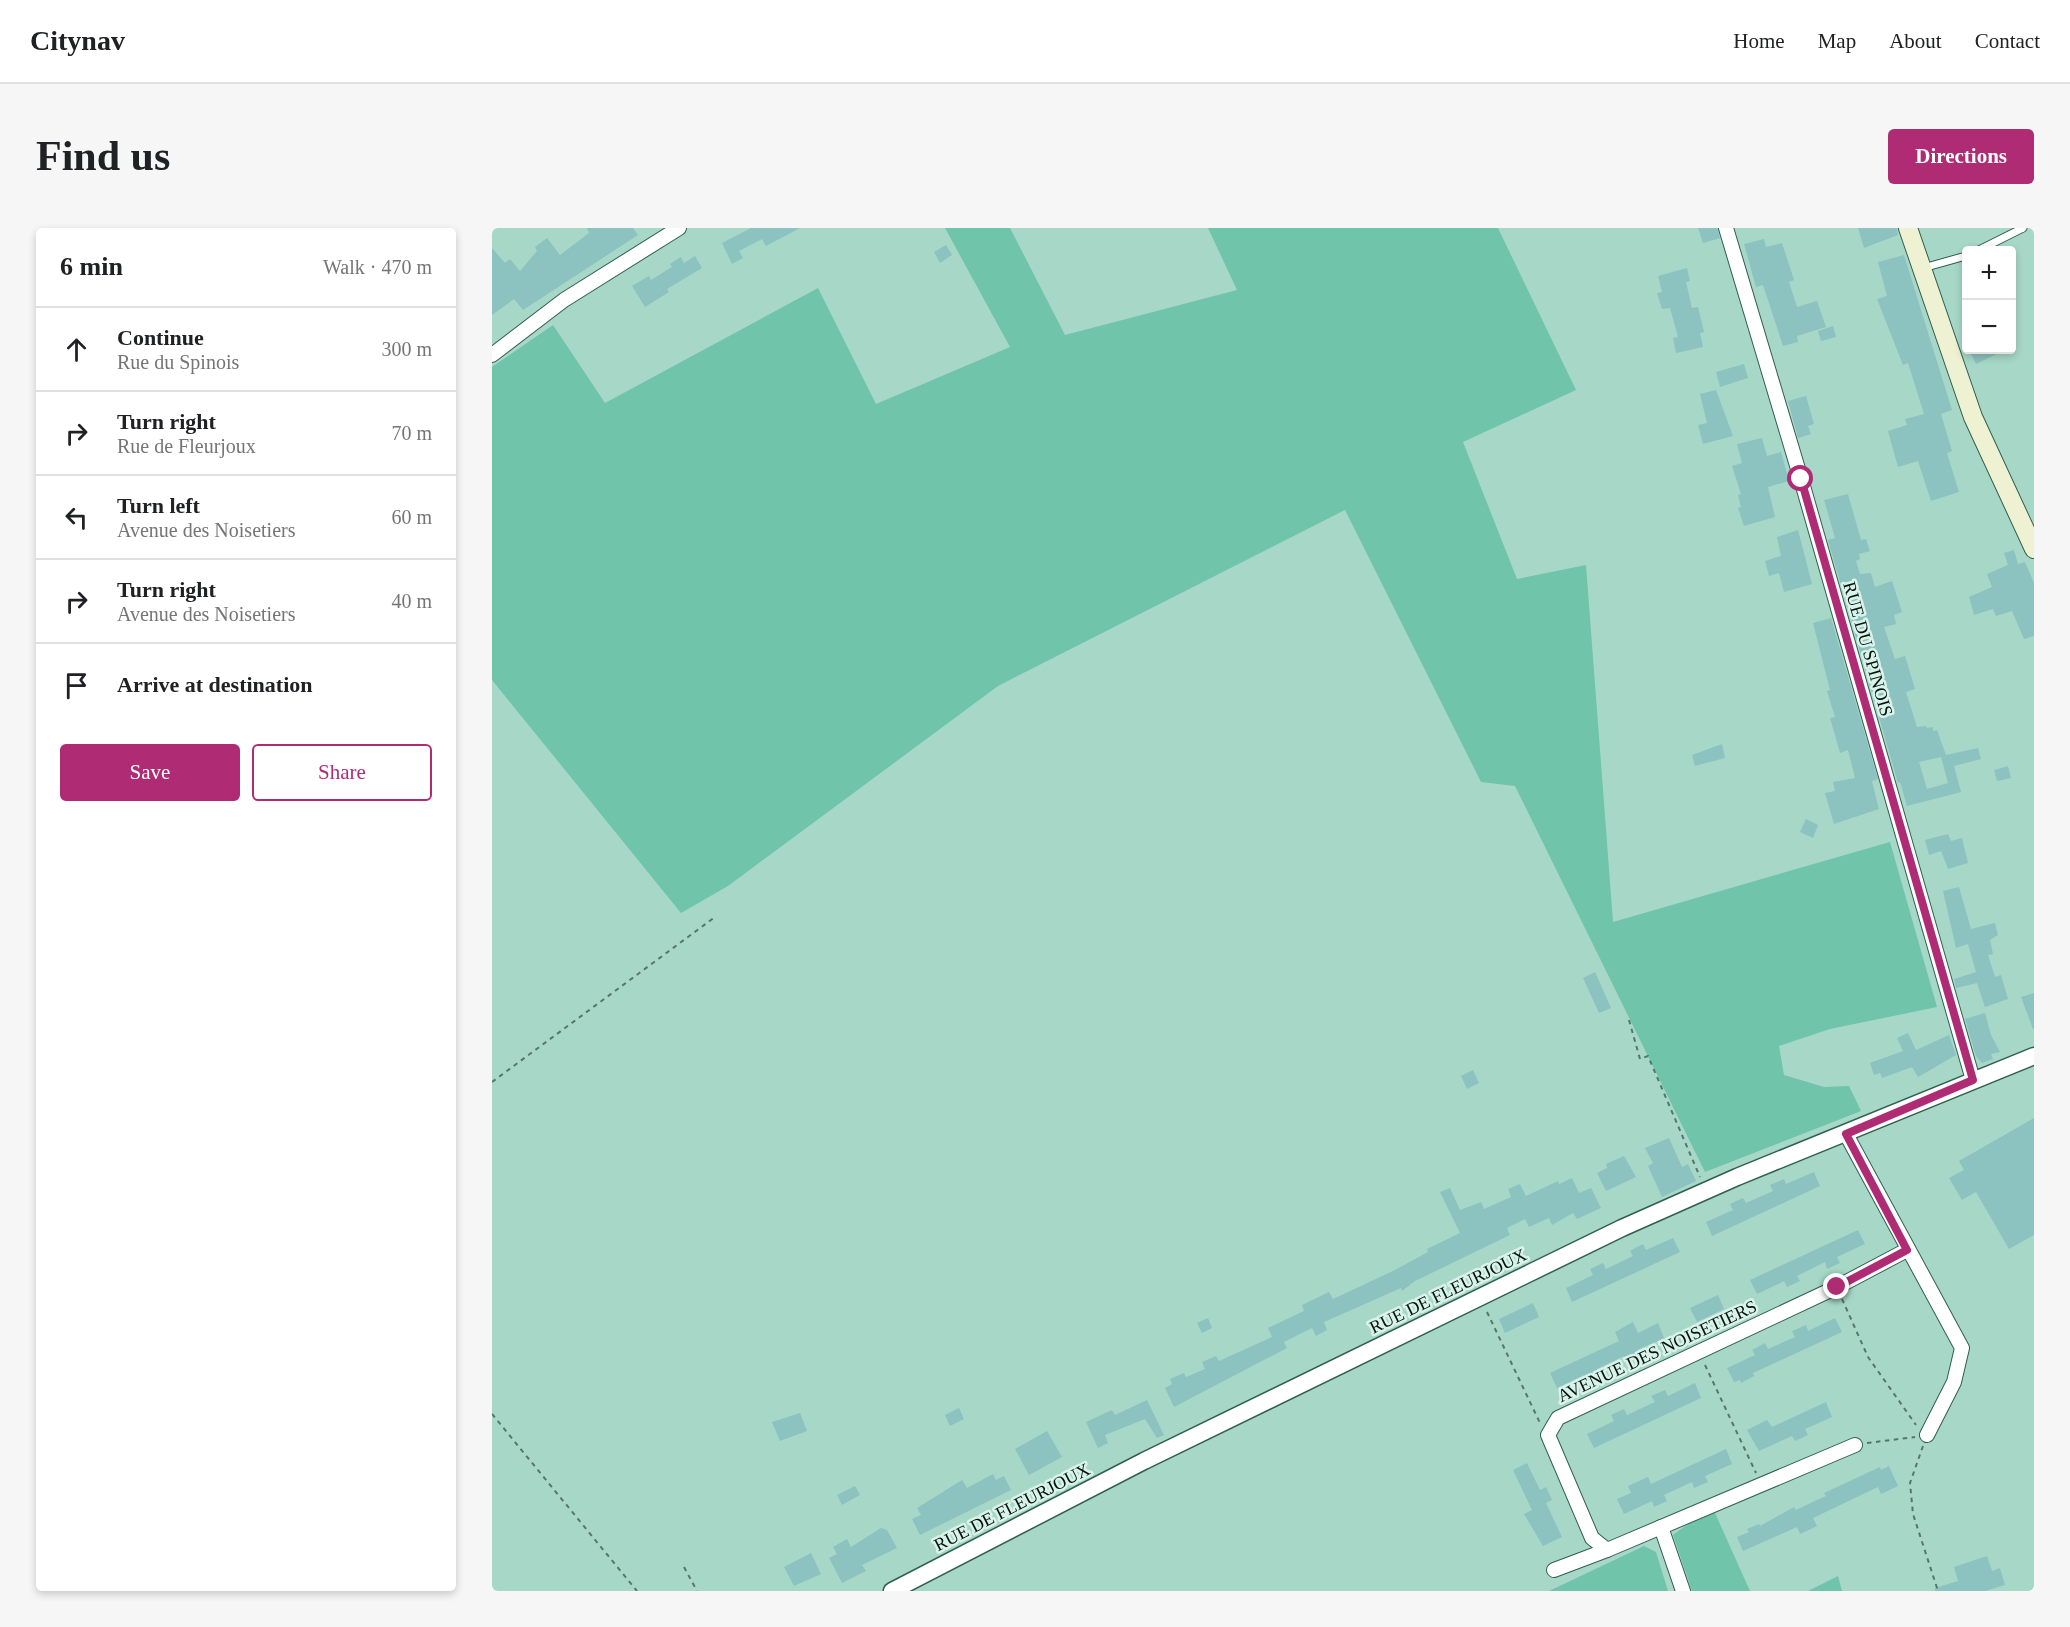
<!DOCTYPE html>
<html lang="en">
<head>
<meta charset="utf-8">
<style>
	:root { --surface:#fff; --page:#f6f6f6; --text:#202124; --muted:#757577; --line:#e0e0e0; --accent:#af2b74 }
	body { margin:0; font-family:"Times New Roman",serif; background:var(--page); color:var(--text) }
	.controls { position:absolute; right:18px; top:18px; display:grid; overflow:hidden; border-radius:6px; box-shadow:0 3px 9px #0003 }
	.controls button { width:54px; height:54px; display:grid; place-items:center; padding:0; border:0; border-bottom:2px solid var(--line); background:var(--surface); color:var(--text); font:30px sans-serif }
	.stop { position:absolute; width:18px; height:18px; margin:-14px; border:4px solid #af2b74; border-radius:50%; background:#fff }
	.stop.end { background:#af2b74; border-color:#fff; box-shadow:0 2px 6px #0008 }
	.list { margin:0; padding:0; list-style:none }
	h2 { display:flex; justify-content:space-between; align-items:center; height:78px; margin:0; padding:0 24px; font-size:26px }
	h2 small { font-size:20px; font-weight:400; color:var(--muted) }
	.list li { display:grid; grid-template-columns:39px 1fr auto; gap:18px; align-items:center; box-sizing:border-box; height:84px; padding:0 24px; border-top:2px solid var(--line) }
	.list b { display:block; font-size:22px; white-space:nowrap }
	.list p { margin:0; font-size:20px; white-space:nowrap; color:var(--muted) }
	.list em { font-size:20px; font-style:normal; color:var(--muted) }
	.actions { display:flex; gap:12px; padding:18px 24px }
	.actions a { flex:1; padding:14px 0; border:2px solid var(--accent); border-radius:6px; text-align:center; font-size:21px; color:var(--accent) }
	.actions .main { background:var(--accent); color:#fff }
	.icon { flex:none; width:33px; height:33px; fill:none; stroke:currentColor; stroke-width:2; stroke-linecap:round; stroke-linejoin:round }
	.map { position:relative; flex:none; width:1542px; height:1363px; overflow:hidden; border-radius:6px }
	header { display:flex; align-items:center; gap:36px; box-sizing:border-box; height:84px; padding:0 30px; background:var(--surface); border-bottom:2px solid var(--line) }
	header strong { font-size:28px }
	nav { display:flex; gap:33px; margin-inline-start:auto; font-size:21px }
	.intro { display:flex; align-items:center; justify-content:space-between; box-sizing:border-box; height:144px; padding:0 36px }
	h1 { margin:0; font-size:42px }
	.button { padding:15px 27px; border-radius:6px; background:var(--accent); color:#fff; font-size:21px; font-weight:700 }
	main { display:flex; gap:36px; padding:0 36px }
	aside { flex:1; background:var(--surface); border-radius:6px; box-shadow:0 3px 9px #0003 }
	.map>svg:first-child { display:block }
</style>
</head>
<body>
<header>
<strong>Citynav</strong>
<nav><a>Home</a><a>Map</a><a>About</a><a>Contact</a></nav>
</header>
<div class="intro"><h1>Find us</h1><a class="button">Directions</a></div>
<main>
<aside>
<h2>6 min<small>Walk · 470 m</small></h2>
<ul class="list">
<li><svg class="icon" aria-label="ahead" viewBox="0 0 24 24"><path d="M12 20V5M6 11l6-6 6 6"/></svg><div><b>Continue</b><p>Rue du Spinois</p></div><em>300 m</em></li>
<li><svg class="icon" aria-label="right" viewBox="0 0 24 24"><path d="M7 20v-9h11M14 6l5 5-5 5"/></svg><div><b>Turn right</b><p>Rue de Fleurjoux</p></div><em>70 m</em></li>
<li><svg class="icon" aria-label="left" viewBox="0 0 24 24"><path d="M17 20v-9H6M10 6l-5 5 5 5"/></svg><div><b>Turn left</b><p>Avenue des Noisetiers</p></div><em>60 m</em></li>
<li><svg class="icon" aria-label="right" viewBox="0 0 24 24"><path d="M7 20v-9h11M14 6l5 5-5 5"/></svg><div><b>Turn right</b><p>Avenue des Noisetiers</p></div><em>40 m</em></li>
<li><svg class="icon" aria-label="arrive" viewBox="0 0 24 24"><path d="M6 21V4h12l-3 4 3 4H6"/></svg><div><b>Arrive at destination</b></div></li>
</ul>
<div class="actions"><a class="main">Save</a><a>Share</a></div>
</aside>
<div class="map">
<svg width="1542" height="1363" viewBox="0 0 1542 1363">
	<rect width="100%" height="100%" fill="#a7d8c7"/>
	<g fill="#6fc4a9">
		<polygon points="453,0 518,0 573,107 745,62 716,0 1006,0 1084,162 971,214 1025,351 1094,337 1121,694 1398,614 1445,779 1338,801 1287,818 1292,847 1332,859 1357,858 1369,883 1213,944 1023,558 989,554 853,282 506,458 236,658 189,685 0,452 0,139 61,97 113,175 326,60 384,176 518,119"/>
		<polygon points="1223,1285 1258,1363 1200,1363 1181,1307 1199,1294"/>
		<polygon points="1152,1318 1164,1324 1176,1363 1057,1363"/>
		<polygon points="1346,1348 1350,1363 1316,1363"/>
	</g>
	<g fill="#8cc2bf" fill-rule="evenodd">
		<polygon points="95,0 141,0 146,7 31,82 22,71 0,87 0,20 13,35 18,31 28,43 45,23 43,19 55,10 68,27 97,5"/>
		<polygon points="259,0 308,0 274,18 270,11 247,23 251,30 240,36 230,15"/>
		<polygon points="1206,0 1225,0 1228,10 1211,15"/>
		<polygon points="1366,0 1405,0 1406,7 1372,20"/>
		<polygon points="1272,11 1274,19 1290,15 1302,52 1297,54 1305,79 1325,73 1334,99 1305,108 1306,114 1291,118 1271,57 1264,59 1252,16"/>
		<polygon points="454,17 460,27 448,35 442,24"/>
		<polygon points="1412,27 1460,182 1449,186 1460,223 1455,225 1467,264 1439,273 1426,233 1406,239 1396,203 1415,197 1413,191 1432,186 1416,135 1411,137 1385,71 1395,68 1386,34"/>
		<polygon points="203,28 210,40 175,61 177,64 153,79 140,58 157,48 159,52 180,39 178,36 189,29 192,35"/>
		<polygon points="1195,40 1198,53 1194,54 1200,80 1206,79 1212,104 1208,105 1211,119 1184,125 1181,110 1186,109 1178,80 1170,81 1165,65 1170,64 1166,48"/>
		<polygon points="1341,98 1344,109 1329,113 1326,103"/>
		<polygon points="1477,122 1513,122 1484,136"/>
		<polygon points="1252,136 1256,150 1228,159 1224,144"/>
		<polygon points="1224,162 1241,208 1211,216 1206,197 1215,195 1208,166"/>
		<polygon points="1314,168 1322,196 1316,198 1319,206 1306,210 1296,173"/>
		<polygon points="1270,210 1275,228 1289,224 1297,253 1276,259 1283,289 1252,298 1246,280 1249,279 1246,267 1249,266 1240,238 1250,235 1245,216"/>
		<path d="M 1356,266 L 1369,312 L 1374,311 L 1378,323 L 1367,326 L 1368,331 L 1364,333 L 1368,346 L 1379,345 L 1383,359 L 1400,353 L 1410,384 L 1402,387 L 1404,396 L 1392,399 L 1403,431 L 1413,428 L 1423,461 L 1414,464 L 1425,499 L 1434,498 L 1435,500 L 1441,499 L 1441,503 L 1445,502 L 1454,527 L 1486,520 L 1489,531 L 1462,538 L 1469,564 L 1415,578 L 1408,554 L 1406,555 L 1336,312 L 1343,310 L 1332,272 ZM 1449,529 L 1456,555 L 1435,561 L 1427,534 Z"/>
		<polygon points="1306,302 1320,356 1292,364 1287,345 1277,348 1273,333 1289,328 1285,309"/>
		<polygon points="1522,322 1526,336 1533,334 1542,355 1542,408 1532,411 1520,383 1504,388 1501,381 1482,387 1477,369 1500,359 1495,346 1516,337 1512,325"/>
		<polygon points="1339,390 1386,551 1380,553 1387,581 1342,596 1333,565 1343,563 1341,554 1363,550 1356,522 1348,525 1338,490 1343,489 1335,463 1338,462 1321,395"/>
		<polygon points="1230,516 1233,530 1203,538 1200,527"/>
		<polygon points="1516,538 1519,550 1505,553 1502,542"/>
		<polygon points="1314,591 1326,597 1321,610 1308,604"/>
		<polygon points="1456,606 1459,613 1470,610 1476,635 1456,641 1449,623 1437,627 1433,612"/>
		<polygon points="1467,659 1479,701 1503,695 1506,707 1498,712 1501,726 1496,727 1503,749 1509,747 1516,771 1493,779 1485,755 1464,760 1462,751 1484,744 1476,716 1464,720 1451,663"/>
		<polygon points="1103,744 1119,780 1107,785 1091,750"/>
		<polygon points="1542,765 1542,801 1541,801 1529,769"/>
		<polygon points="1493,785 1499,807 1508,824 1499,826 1501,831 1490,835 1484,828 1473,791"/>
		<polygon points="1416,805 1424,822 1457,807 1464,827 1426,849 1420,839 1390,850 1388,845 1382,847 1378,835 1411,823 1405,810"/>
		<polygon points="981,842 987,855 975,861 969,848"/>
		<polygon points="1542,890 1542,1007 1517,1021 1484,964 1470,972 1457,950 1472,942 1467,933"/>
		<polygon points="1177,910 1190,939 1196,936 1204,953 1170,969 1156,938 1161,935 1153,920"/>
		<polygon points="1132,928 1144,949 1114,963 1105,945 1115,940 1114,936"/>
		<polygon points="1322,944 1328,958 1220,1008 1214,994 1241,982 1238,976 1251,970 1254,975 1281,963 1278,957 1292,951 1294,956"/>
		<polygon points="1080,950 1087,965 1099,960 1109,980 1085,991 1081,985 1060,997 1057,990 1037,999 1033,991 1015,1000 1018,1007 923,1053 910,1063 909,1060 832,1094 835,1102 824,1108 820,1100 792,1114 795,1120 682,1179 673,1160 680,1156 678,1151 692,1145 694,1149 713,1141 710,1134 724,1128 727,1133 780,1109 776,1100 812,1083 810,1077 837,1064 841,1071 901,1043 936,1024 935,1021 968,1005 948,964 958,960 968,982 989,974 992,981 1019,969 1016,961 1028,956 1034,968 1066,953 1067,956"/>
		<polygon points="1366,1002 1373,1016 1345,1029 1348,1035 1335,1041 1333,1034 1305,1048 1308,1053 1295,1059 1292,1053 1265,1066 1258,1052"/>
		<polygon points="1181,1010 1188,1024 1080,1074 1074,1060 1101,1047 1098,1041 1111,1035 1114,1041 1141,1028 1138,1023 1145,1019 1151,1016 1154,1022"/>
		<polygon points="1226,1067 1232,1081 1205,1094 1198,1080"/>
		<polygon points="1041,1075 1047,1089 1013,1105 1007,1091"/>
		<polygon points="716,1090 720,1100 710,1105 705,1095"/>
		<polygon points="1343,1090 1350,1104 1261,1145 1262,1148 1249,1155 1248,1152 1242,1154 1235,1140 1263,1127 1260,1122 1273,1115 1276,1121 1303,1109 1300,1103 1314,1097 1316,1103"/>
		<polygon points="1141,1094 1146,1105 1166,1095 1172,1110 1145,1122 1148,1128 1134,1134 1132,1128 1105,1141 1107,1147 1094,1153 1092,1147 1065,1160 1058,1145 1127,1113 1123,1104"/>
		<polygon points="1203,1155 1209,1170 1102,1220 1095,1206 1122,1193 1119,1187 1132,1181 1135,1187 1163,1174 1159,1168 1173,1162 1176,1168"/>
		<polygon points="655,1172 672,1207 665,1210 653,1191 613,1207 616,1215 606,1220 594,1194 620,1182 623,1187"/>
		<polygon points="1334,1174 1340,1189 1313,1201 1316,1207 1303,1213 1300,1208 1267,1223 1255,1202 1275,1192 1280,1199"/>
		<polygon points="467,1180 472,1191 458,1198 453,1187"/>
		<polygon points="308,1185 315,1203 288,1213 280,1194"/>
		<polygon points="555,1203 570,1229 537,1247 523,1221"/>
		<polygon points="1234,1221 1240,1236 1213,1248 1216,1254 1202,1260 1200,1254 1172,1267 1175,1273 1162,1279 1160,1273 1132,1286 1125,1271 1139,1265 1136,1258 1156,1249 1159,1256"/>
		<polygon points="1035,1235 1048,1262 1054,1259 1060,1272 1054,1275 1070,1309 1051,1318 1032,1286 1040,1282 1021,1242"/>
		<polygon points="1397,1238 1406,1258 1389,1266 1386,1259 1321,1290 1325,1298 1308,1306 1305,1299 1251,1323 1245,1309 1257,1304 1255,1301 1267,1296 1268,1298 1302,1279 1304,1282 1327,1271 1334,1268 1332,1265 1388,1239 1389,1242"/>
		<polygon points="501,1246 504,1252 512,1248 519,1262 428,1307 420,1291 429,1287 425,1280 470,1252 475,1260"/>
		<polygon points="363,1258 368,1267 350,1277 345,1267"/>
		<polygon points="389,1300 395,1302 405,1320 370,1337 374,1343 350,1355 337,1330 345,1326 341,1319 355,1311 359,1319"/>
		<polygon points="319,1325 329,1346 302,1358 292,1339"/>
		<polygon points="1495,1328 1500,1343 1508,1340 1513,1357 1493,1363 1443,1363 1443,1360 1466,1353 1462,1339"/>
	</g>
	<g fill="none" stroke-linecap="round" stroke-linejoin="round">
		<g stroke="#305e4f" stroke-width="9">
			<g id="service">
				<polyline points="1487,22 1531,0"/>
				<polyline points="1431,40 1474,28"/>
			</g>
		</g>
		<g stroke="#305e4f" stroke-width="16">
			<g id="minor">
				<polyline points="1234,0 1309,251 1481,852"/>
				<polyline points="0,127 72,72 187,0"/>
				<polyline points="1354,906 1470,1120 1462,1154 1435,1207"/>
				<polyline points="1363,1217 1115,1322 1100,1310 1056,1207 1066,1190 1345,1059 1415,1022"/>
				<polyline points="1169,1299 1191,1363"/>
				<polyline points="1062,1342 1115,1322"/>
			</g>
		</g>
		<g stroke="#305e4f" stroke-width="19">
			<polyline id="tertiary" points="400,1363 652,1233 1130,1000 1245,949 1542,828"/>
		</g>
		<g stroke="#305e4f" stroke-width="20">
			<polyline id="secondary" points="1416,0 1481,189 1542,321"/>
		</g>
		<g stroke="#55776b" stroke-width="2" stroke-dasharray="4.5 4.5" stroke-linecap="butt">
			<polyline points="1137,792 1148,831 1156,828 1208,949"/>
			<polyline points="0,854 223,689"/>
			<polyline points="1350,1071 1376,1129 1424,1197"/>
			<polyline points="995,1084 1048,1195"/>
			<polyline points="1213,1137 1264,1245"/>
			<polyline points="0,1186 145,1363"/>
			<polyline points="1375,1215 1423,1209"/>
			<polyline points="1431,1218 1418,1255 1421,1286 1446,1363"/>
			<polyline points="192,1339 205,1363"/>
		</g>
		<use href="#service" stroke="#fff" stroke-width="7"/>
		<use href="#minor" stroke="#fff" stroke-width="14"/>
		<use href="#tertiary" stroke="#fff" stroke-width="16"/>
		<use href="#secondary" stroke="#eff1d3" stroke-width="18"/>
	</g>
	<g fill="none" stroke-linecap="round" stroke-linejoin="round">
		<polyline stroke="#af2b74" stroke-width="8" points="1309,251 1481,852 1354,906 1415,1022 1345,1059"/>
	</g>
	<g text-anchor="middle" stroke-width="5" stroke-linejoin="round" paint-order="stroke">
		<g font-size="18" fill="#02140e" stroke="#daf3ea">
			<text transform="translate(1376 421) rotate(74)" y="6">RUE DU SPINOIS</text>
			<text transform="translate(956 1063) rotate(-26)" y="6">RUE DE FLEURJOUX</text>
			<text transform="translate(1165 1123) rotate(-25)" y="6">AVENUE DES NOISETIERS</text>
			<text transform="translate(520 1279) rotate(-27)" y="6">RUE DE FLEURJOUX</text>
		</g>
	</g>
</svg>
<div class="controls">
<button>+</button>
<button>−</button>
</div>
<div class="stop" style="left:1309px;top:251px"></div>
<div class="stop end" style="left:1345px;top:1059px"></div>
</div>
</main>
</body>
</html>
